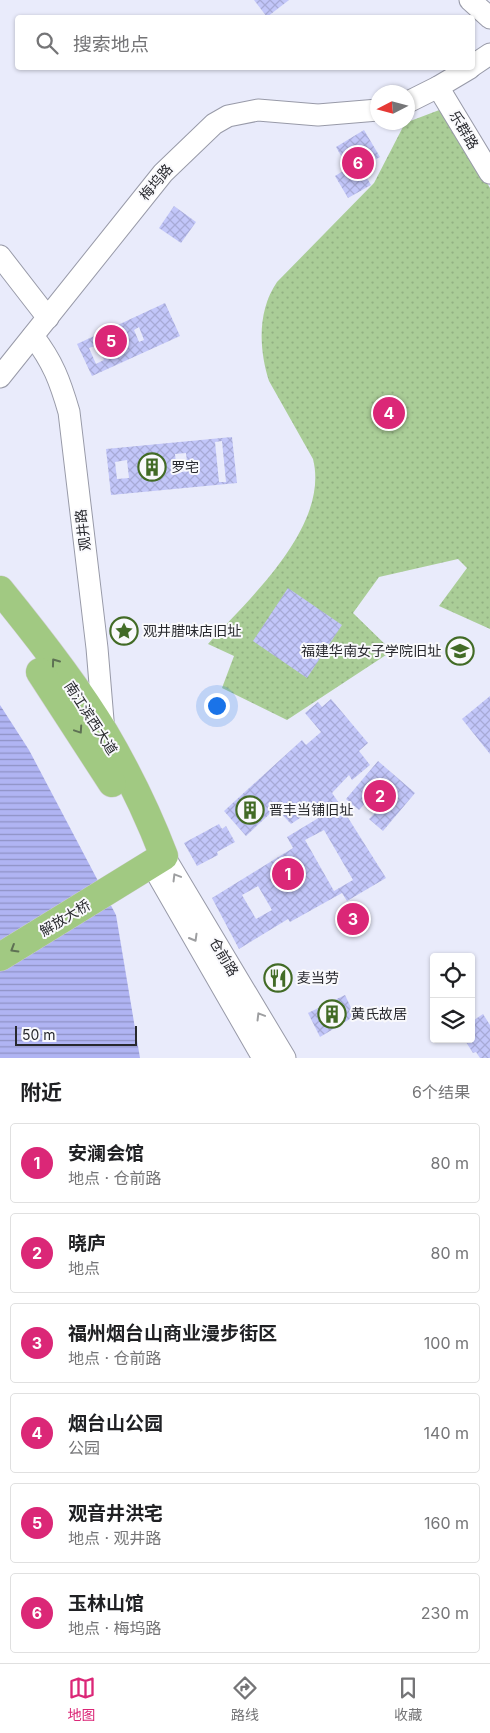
<!DOCTYPE html>
<html lang="zh">
<head>
<meta charset="utf-8">
<style>
	:root { --surface:#fff; --page:#f2f2f2; --text:#202124; --muted:#757577; --line:#e0e0e0; --accent:#db2777 }
	body { margin:0; font-family:Inter,"Noto Sans SC",sans-serif; background:var(--page); color:var(--text) }
	.controls { position:absolute; right:15px; bottom:15px; display:grid; overflow:hidden; border-radius:5px; box-shadow:0 1px 4px #0004 }
	.controls button { width:45px; height:45px; display:grid; place-items:center; padding:0; border:0; border-bottom:1px solid var(--line); background:var(--surface); color:var(--text); font:25px sans-serif }
	.compass { position:absolute; left:370px; top:85px; width:45px; height:45px; border-radius:50%; background:var(--surface); box-shadow:0 1px 4px #0004; rotate:264deg }
	.scale { position:absolute; left:15px; bottom:12px; width:122px; box-sizing:border-box; padding-left:5px; border:2px solid #28292e; border-top:0; font-size:14px; line-height:18px; white-space:nowrap; color:#28292e; -webkit-text-stroke:4px #f9f9fc; paint-order:stroke }
	.you { position:absolute; left:216px; top:705px; width:18px; height:18px; margin:-12px; border:4px solid #fff; border-radius:50%; background:#1a73e8; box-shadow:0 0 0 8px #1a73e833 }
	.badge { display:grid; place-items:center; width:32px; height:32px; border-radius:50%; background:var(--accent); color:#fff; font-size:16px; font-weight:700 }
	.pin { position:absolute; translate:-50% -50%; border:2px solid #fff; box-shadow:0 1px 5px #0006 }
	.list { margin:0; padding:0; list-style:none }
	h2 { display:flex; justify-content:space-between; align-items:center; height:65px; margin:0; padding:0 20px; font-size:21px }
	h2 small { font-size:16px; font-weight:400; color:var(--muted) }
	.list li { display:grid; grid-template-columns:32px 1fr auto; gap:15px; align-items:center; box-sizing:border-box; height:80px; margin:0 10px 10px; padding:0 10px; border:1px solid var(--line); border-radius:5px }
	.list b { display:block; font-size:19px; white-space:nowrap }
	.list p { margin:0; font-size:16px; white-space:nowrap; color:var(--muted) }
	.list em { font-size:16px; font-style:normal; color:var(--muted) }
	.icon { flex:none; width:28px; height:28px; fill:none; stroke:currentColor; stroke-width:2; stroke-linecap:round; stroke-linejoin:round }
	.map { position:relative; flex:none; width:490px; height:1058px; overflow:hidden }
	.search { position:absolute; background:var(--surface); box-shadow:0 1px 4px #0004; left:15px; right:15px; top:15px; height:55px; display:flex; align-items:center; gap:12px; box-sizing:border-box; padding:0 18px; border-radius:5px; color:var(--muted); font-size:19px }
	.sheet { height:605px; background:var(--surface) }
	nav { display:flex; justify-content:space-around; align-items:center; box-sizing:border-box; height:70px; border-top:1px solid var(--line); background:var(--surface); font-size:14px; color:var(--muted) }
	nav a { display:grid; justify-items:center; gap:2px }
	nav .on { color:var(--accent) }
	.map>svg:first-child { display:block }
</style>
</head>
<body>
<div class="map">
<svg width="490" height="1058" viewBox="0 0 490 1058">
	<defs>
		<pattern id="park-dots" width="8" height="8" patternUnits="userSpaceOnUse" patternTransform="scale(1.25)"><rect width="8" height="8" fill="#aacd97"/><path d="M2 2h.1M6 6h.1" fill="none" stroke="#92b082" stroke-width="1.8" stroke-linecap="round"/></pattern>
		<pattern id="water-rules" width="6" height="5" patternUnits="userSpaceOnUse" patternTransform="scale(1.25)"><rect width="6" height="5" fill="#b0b4f3"/><path d="M0 2.5h6" fill="none" stroke="#8f92c5"/></pattern>
		<pattern id="building-cross-hatch" width="8" height="8" patternUnits="userSpaceOnUse" patternTransform="scale(1.25)"><rect width="8" height="8" fill="#c2c6f9"/><path d="M0 0l8 8M0 8l8-8" fill="none" stroke="#a7aad6"/></pattern>
	</defs>
	<rect width="100%" height="100%" fill="#e9ebfb"/>
	<path fill="url(#park-dots)" d="M 442,109 L 490,188 L 490,629 L 439,606 L 467,568 L 458,559 L 379,577 L 353,613 L 392,651 L 287,720 L 222,688 L 234,656 L 208,644 C 249,599 330,526 313,459 L 269,381 C 259,350 257,311 277,282 L 374,183 L 405,123 Z"/>
	<polygon fill="url(#water-rules)" points="0,705 29,750 116,915 140,1058 0,1058"/>
	<g fill="url(#building-cross-hatch)" fill-rule="evenodd">
		<polygon points="254,0 289,0 267,17"/>
		<polygon points="364,130 380,157 361,168 371,185 348,198 335,176 348,168 336,147"/>
		<polygon points="174,206 196,222 181,243 159,228"/>
		<path d="M 165,303 L 180,336 L 92,376 L 77,344 ZM 139,327 L 144,340 L 139,342 L 134,330 ZM 97,345 L 104,360 L 96,364 L 89,348 Z"/>
		<path d="M 232,437 L 237,483 L 111,495 L 106,449 ZM 222,441 L 226,482 L 219,482 L 215,442 ZM 186,453 L 188,471 L 177,473 L 175,454 ZM 127,460 L 129,478 L 117,479 L 115,462 Z"/>
		<polygon points="288,588 342,625 307,678 253,641"/>
		<polygon points="490,696 490,754 462,719"/>
		<polygon points="331,699 368,743 359,751 370,765 352,780 349,775 332,793 339,803 320,814 315,808 291,824 276,808 246,836 224,811 302,740 306,745 321,732 305,713 318,702 322,707"/>
		<polygon points="378,761 415,793 383,831 369,819 378,810 367,801 359,810 346,799"/>
		<path d="M 340,805 L 386,878 L 347,901 L 342,893 L 290,922 L 288,919 L 239,949 L 212,898 L 293,848 L 287,837 ZM 324,830 L 353,880 L 334,891 L 305,840 ZM 258,886 L 272,910 L 256,919 L 242,895 Z"/>
		<polygon points="219,824 222,829 226,826 235,842 217,852 218,855 197,866 184,843"/>
		<polygon points="345,995 355,1016 320,1037 308,1013"/>
		<polygon points="483,1014 490,1025 490,1058 480,1058 476,1052 473,1053 464,1039 471,1039 471,1022"/>
	</g>
	<g fill="none" stroke-linecap="round" stroke-linejoin="round">
		<g stroke="#989aa8" stroke-width="23">
			<g id="minor">
				<polyline points="470,0 490,18"/>
				<polyline points="472,66 490,54"/>
				<polyline points="438,87 490,173"/>
				<polyline points="408,102 438,87 470,68"/>
				<polyline points="0,256 48,318"/>
				<path d="M 33,336 C 53,362 60,381 69,412 L 97,648 L 104,732"/>
				<polyline points="0,377 163,173 214,124 228,116 258,110 318,115 378,110"/>
				<polyline points="164,856 285,1058"/>
				<polyline points="152,865 263,1058"/>
			</g>
		</g>
		<g stroke="#d0d0d1" stroke-width="29">
			<g id="major">
				<path d="M 0,590 C 35,633 76,685 104,732 C 127,771 148,814 164,856 L 0,957"/>
				<polyline points="40,672 112,783"/>
			</g>
		</g>
		<use href="#minor" stroke="#fff" stroke-width="21"/>
		<use href="#major" stroke="#a1c982" stroke-width="28"/>
	</g>
	<defs><path id="oneway-chevron" d="M-2-3.5L2.5 0L-2 3.5" fill="none" stroke-width="1.6" stroke-linecap="round" stroke-linejoin="round" transform="scale(1.25)"/></defs>
	<g stroke="#5e7154">
		<use href="#oneway-chevron" transform="translate(55 662) rotate(-126)"/>
		<use href="#oneway-chevron" transform="translate(79 730) rotate(56)"/>
		<use href="#oneway-chevron" transform="translate(14 949) rotate(149)"/>
	</g>
	<g stroke="#9e9fa1">
		<use href="#oneway-chevron" transform="translate(176 877) rotate(-121)"/>
		<use href="#oneway-chevron" transform="translate(194 938) rotate(60)"/>
		<use href="#oneway-chevron" transform="translate(260 1016) rotate(-121)"/>
	</g>
	<defs>
		<g id="building-ring" transform="scale(1.4375)"><circle r="9.5" fill="#f9f9fc" stroke="#426b26" stroke-width="1.5"/><path d="M-4-6H4V6H1V3H-1V6H-4ZM-2.5-4.3h1.7v1.8h-1.7ZM.8-4.3h1.7v1.8H.8ZM-2.5-1h1.7V.8h-1.7ZM.8-1h1.7V.8H.8Z" fill="#426b26"/></g>
		<g id="sight-ring" transform="scale(1.4375)"><circle r="9.5" fill="#f9f9fc" stroke="#426b26" stroke-width="1.5"/><path d="M0-6L1.8-2.2L6-1.7L2.9 1.2L3.7 5.4L0 3.3L-3.7 5.4L-2.9 1.2L-6-1.7L-1.8-2.2Z" fill="#426b26"/></g>
		<g id="school-ring" transform="scale(1.4375)"><circle r="9.5" fill="#f9f9fc" stroke="#426b26" stroke-width="1.5"/><path d="M0-5L7-2L0 1L-7-2ZM-4 1L0 2.5L4 1V4Q0 6-4 4Z" fill="#426b26"/></g>
		<g id="restaurant-ring" transform="scale(1.4375)"><circle r="9.5" fill="#f9f9fc" stroke="#426b26" stroke-width="1.5"/><path d="M-5-6h1v4h1v-4h1v4h1v-4h1v5L-1.5 .5V6h-2V.5L-5-1ZM5-6V6H3V1.5H1.5Q1.5-4 5-6Z" fill="#426b26"/></g>
	</defs>
	<g fill-rule="evenodd">
		<use href="#building-ring" x="152" y="467"/>
		<use href="#sight-ring" x="124" y="631"/>
		<use href="#school-ring" x="460" y="651"/>
		<use href="#building-ring" x="250" y="810"/>
		<use href="#restaurant-ring" x="278" y="978"/>
		<use href="#building-ring" x="332" y="1014"/>
	</g>
	<g text-anchor="middle" stroke-width="4" stroke-linejoin="round" paint-order="stroke">
		<g font-size="14" fill="#28292e" stroke="#f9f9fc">
			<text transform="translate(464 130) rotate(59)" y="5">乐群路</text>
			<text transform="translate(156 182) rotate(-49)" y="5">梅坞路</text>
			<text transform="translate(83 530) rotate(-97)" y="5">观井路</text>
			<text transform="translate(91 718) rotate(57)" y="5">南江滨西大道</text>
			<text transform="translate(65 918) rotate(-31)" y="5">解放大桥</text>
			<text transform="translate(224 957) rotate(59)" y="5">仓前路</text>
		</g>
		<g font-size="14" fill="#28292e" stroke="#f9f9fc" text-anchor="start">
			<text x="171" y="472">罗宅</text>
			<text x="143" y="636">观井腊味店旧址</text>
			<text x="441" y="656" text-anchor="end">福建华南女子学院旧址</text>
			<text x="269" y="815">晋丰当铺旧址</text>
			<text x="297" y="983">麦当劳</text>
			<text x="351" y="1019">黄氏故居</text>
		</g>
	</g>
</svg>
<div class="controls">
<button><svg class="icon" aria-label="locate" viewBox="0 0 24 24"><circle cx="12" cy="12" r="6"/><path d="M12 2v4M12 18v4M2 12h4M18 12h4"/></svg></button>
<button><svg class="icon" aria-label="layers" viewBox="0 0 24 24"><path d="M12 4l9 5-9 5-9-5zM3 14l9 5 9-5"/></svg></button>
</div>
<svg class="compass" viewBox="-18 -18 36 36"><path d="M0-13l5 13h-10z" fill="#e53935"/><path d="M0 13l5-13h-10z" fill="#757577"/></svg>
<div class="scale">50 m</div>
<div class="you"></div>
<div class="pin badge" style="left:288px;top:874px">1</div>
<div class="pin badge" style="left:380px;top:796px">2</div>
<div class="pin badge" style="left:353px;top:919px">3</div>
<div class="pin badge" style="left:389px;top:413px">4</div>
<div class="pin badge" style="left:111px;top:341px">5</div>
<div class="pin badge" style="left:358px;top:163px">6</div>
<div class="search"><svg class="icon" aria-label="search" viewBox="0 0 24 24"><circle cx="10" cy="10" r="6"/><path d="M15 15l6 6"/></svg>搜索地点</div>
</div>
<section class="sheet">
<h2>附近<small>6个结果</small></h2>
<ul class="list">
<li><span class="badge">1</span><div><b>安澜会馆</b><p>地点 · 仓前路</p></div><em>80 m</em></li>
<li><span class="badge">2</span><div><b>晓庐</b><p>地点</p></div><em>80 m</em></li>
<li><span class="badge">3</span><div><b>福州烟台山商业漫步街区</b><p>地点 · 仓前路</p></div><em>100 m</em></li>
<li><span class="badge">4</span><div><b>烟台山公园</b><p>公园</p></div><em>140 m</em></li>
<li><span class="badge">5</span><div><b>观音井洪宅</b><p>地点 · 观井路</p></div><em>160 m</em></li>
<li><span class="badge">6</span><div><b>玉林山馆</b><p>地点 · 梅坞路</p></div><em>230 m</em></li>
</ul>
</section>
<nav>
<a class="on"><svg class="icon" aria-label="map" viewBox="0 0 24 24"><path d="M3 6l6-2 6 2 6-2v14l-6 2-6-2-6 2zM9 4v14M15 6v14"/></svg>地图</a>
<a><svg class="icon" aria-label="directions" viewBox="0 0 24 24"><path d="M12 3l9 9-9 9-9-9zM9 14v-3h6M13 9l2 2-2 2"/></svg>路线</a>
<a><svg class="icon" aria-label="saved" viewBox="0 0 24 24"><path d="M7 4h10v16l-5-4-5 4z"/></svg>收藏</a>
</nav>
</body>
</html>
